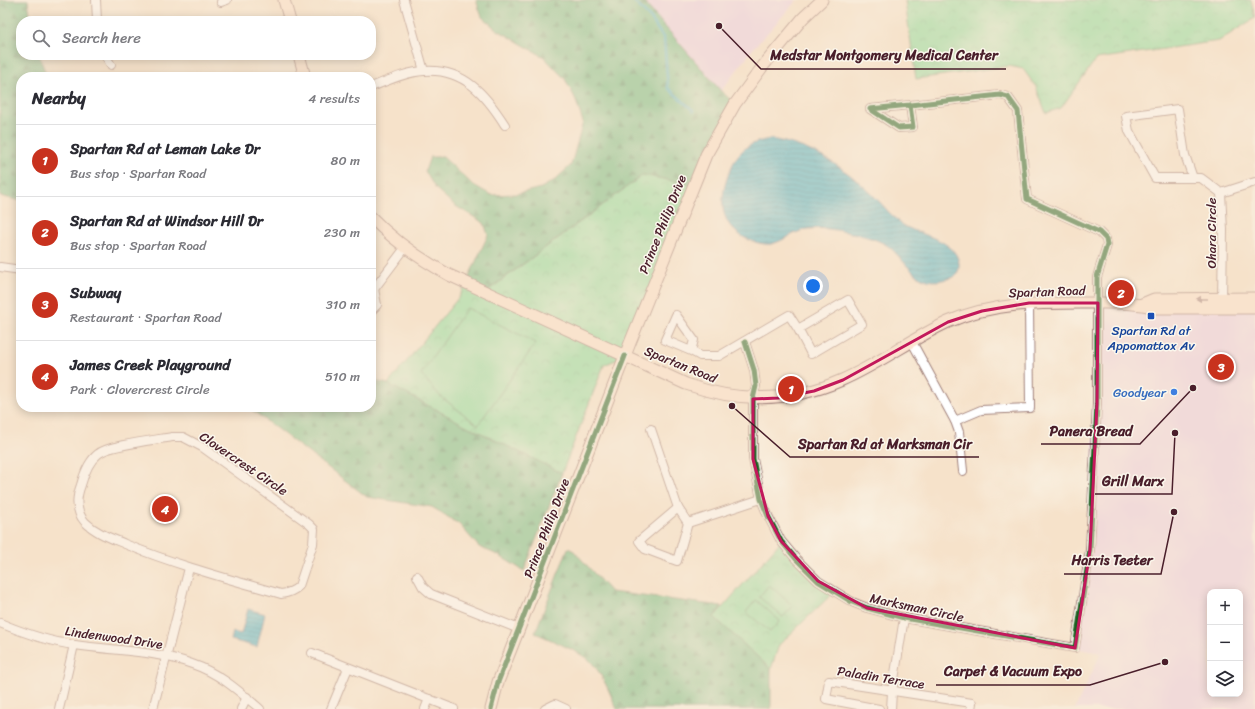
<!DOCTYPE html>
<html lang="en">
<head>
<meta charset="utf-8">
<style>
	:root { --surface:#fff; --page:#f2f2f3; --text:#2b2b33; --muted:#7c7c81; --line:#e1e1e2; --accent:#c8321e }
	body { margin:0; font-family:Sriracha,sans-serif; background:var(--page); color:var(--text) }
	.controls { position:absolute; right:12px; bottom:12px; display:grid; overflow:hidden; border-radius:8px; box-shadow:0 2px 10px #0003 }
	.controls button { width:36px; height:36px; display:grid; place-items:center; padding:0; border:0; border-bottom:1px solid var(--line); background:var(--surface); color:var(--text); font:20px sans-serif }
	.you { position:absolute; left:813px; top:286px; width:14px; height:14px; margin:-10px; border:3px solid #fff; border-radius:50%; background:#1a73e8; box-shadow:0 0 0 6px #1a73e833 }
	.badge { display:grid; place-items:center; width:26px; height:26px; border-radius:50%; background:var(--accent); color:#fff; font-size:13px; font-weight:700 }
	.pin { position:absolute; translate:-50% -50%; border:2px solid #fff; box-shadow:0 1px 4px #0006 }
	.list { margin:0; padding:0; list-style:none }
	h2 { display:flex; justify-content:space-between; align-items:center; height:52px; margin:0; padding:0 16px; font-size:17px }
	h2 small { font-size:13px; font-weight:400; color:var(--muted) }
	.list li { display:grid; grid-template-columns:26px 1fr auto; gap:12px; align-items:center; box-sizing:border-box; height:72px; padding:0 16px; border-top:1px solid var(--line) }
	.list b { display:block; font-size:15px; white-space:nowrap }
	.list p { margin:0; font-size:13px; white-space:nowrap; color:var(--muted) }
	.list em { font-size:13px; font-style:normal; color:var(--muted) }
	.icon { flex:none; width:22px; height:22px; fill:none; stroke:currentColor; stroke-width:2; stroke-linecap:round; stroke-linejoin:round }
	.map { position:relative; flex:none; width:1255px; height:709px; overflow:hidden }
	.search { position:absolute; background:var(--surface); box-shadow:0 2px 10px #0003; left:16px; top:16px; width:360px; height:44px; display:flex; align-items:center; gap:10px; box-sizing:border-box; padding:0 14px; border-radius:16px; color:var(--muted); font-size:15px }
	.panel { position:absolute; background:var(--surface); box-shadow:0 2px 10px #0003; left:16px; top:72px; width:360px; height:340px; border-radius:16px }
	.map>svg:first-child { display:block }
</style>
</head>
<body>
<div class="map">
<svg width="1255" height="709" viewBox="0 0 1255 709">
	<defs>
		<pattern id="forest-firs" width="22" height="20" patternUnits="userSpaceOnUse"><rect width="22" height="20" fill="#70be86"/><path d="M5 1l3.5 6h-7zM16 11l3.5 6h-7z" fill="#5e9a6e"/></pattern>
		<pattern id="park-crowns" width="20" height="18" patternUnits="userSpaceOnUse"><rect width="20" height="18" fill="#8bdfa0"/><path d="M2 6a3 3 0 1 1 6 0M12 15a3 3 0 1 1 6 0" fill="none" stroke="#79bf8a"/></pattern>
		<pattern id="water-rules" width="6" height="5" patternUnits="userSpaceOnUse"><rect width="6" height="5" fill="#4db6cb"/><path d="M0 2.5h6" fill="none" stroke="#4293a5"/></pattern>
	</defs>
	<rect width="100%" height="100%" fill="#fbf7ec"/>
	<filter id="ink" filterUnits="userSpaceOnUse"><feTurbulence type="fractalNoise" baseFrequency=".025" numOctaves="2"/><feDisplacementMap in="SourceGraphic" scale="8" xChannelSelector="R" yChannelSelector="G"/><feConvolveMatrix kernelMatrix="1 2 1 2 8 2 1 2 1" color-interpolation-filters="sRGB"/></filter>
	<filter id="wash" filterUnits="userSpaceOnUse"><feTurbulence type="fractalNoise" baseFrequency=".012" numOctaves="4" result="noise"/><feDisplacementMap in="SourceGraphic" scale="16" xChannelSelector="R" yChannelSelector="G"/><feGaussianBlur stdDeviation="0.9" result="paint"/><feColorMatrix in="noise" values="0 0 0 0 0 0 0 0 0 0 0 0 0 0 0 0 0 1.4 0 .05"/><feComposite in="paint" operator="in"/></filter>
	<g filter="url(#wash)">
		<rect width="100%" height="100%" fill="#f6e2ca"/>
		<g fill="#ecd1ea" fill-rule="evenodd">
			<polygon points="642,0 797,0 753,49 721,91"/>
			<path d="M 1098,303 L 1255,303 L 1255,709 L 1075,709 L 1101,653 L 1075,648 L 1090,550 ZM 1210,592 L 1240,592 L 1240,694 L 1210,694 Z"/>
		</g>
		<g fill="url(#forest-firs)" stroke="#5d6e58">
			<polygon points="0,0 28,0 31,21 21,21 21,55 39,55 47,77 21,77 21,201 0,196"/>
			<polygon points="476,0 642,0 721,91 735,104 692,185 643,175 484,293 466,283 488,235 484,223 454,205 435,188 425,171 430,157 443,157 472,184 491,195 516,194 541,188 555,180 571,165 583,122 575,98 565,79 544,57 496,29 482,17"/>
			<polygon points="371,380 388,384 465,425 562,473 524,571 498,555 479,547 459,524 432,507 367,497 248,407 371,407"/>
			<path d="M 568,548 L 574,551 L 611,592 L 722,606 L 714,617 L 771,669 L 771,709 L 617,709 C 610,694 603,675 592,663 C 585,654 547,638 535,633 Z"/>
		</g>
		<g fill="url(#park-crowns)" stroke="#6a7f66">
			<polygon points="913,0 1251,0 1255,18 1219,41 1096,59 1061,108 1046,113 1036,87 1023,69 1009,66 916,79 905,1"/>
			<polygon points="643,175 692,185 625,356 604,365 562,473 465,425 388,384 459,297 466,283 486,292"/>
			<polygon points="781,541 835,591 779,645 771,669 714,617"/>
		</g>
		<g fill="#8bdfa0" stroke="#6a7f66">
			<polygon points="467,308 536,343 478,425 440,396 421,374"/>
			<polygon points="769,585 793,606 783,617 759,597"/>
			<polygon points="756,600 780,621 770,632 746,612"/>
		</g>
		<g fill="url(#water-rules)" stroke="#4c6a7b">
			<path d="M 770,139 C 811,145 846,168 875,197 C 884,206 893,218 903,225 C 921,236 955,239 959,263 C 959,267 959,271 956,275 C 953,278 947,279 942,280 C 915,286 906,260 888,246 C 879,240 870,238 860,235 C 843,231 826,227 808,229 C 795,231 784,241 771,244 C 765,245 753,242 747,239 C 716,224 719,194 732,166 C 740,148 752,142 770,139 Z"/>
			<polygon points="248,609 265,614 257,647 231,640 233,632 241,634"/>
		</g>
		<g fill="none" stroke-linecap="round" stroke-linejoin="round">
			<polyline stroke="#4db6cb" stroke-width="2.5" points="633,0 651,19 664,39 668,88 694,111"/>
		</g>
	</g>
	<g filter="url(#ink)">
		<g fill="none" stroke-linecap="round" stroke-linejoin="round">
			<g stroke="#a0807a" stroke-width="10">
				<g id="street">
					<polyline points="96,0 97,21"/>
					<polyline points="404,0 424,71"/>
					<polyline points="221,2 227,0"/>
					<polyline points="105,55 111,65"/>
					<path d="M 371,87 C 387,81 406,72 424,71 C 464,68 486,95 505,125"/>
					<polyline points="1193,178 1185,155 1178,109 1126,116 1129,131 1155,178 1201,178 1221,193"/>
					<polyline points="0,267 21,270"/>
					<polyline points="374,289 405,248"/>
					<polyline points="1222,302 1223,230 1221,193 1255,182"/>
					<polyline points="371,311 377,305 374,289"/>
					<polyline points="745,342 754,370 756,386 753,399 753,459 761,499 768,516 781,541 796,559 818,581 852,602 867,608 904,618 1075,648 1090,550 1097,404 1097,277 1107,245 1106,239 1099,232 1027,199 1018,111 1008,97 1000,95 910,105 913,127 899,128 870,109 910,105"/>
					<polyline points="912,342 955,421 959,432 963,471"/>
					<polyline points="691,351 665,340 676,315 694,340 691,351 700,356 719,356 789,315 798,329 848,300 862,324 811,354 798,329"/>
					<polyline points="955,421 981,410 1030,408 1029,303"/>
					<polyline points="651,429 678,508"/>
					<path d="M 172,437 L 183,437 L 202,447 L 309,524 L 314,529 L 313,544 L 299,586 C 294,591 289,593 281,594 C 229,579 176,565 125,544 C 111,538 96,533 85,522 C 75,511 76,498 81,485 C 84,474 89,461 98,454 C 108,445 156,440 172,437 Z"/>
					<polyline points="688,523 677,561 645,549 639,541 678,508 688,523 761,499"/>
					<polyline points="417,576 423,587 431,594 519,629"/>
					<path d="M 0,623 C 24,633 49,642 75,645 C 115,651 154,650 192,664 C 219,673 239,691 260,709"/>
					<polyline points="312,653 454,709"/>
					<polyline points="59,709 74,645"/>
					<polyline points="153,709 189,568"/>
					<polyline points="241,709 247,697"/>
					<polyline points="331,709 348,668"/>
					<polyline points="425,709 429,699"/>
					<polyline points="545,709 555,704 566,709"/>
					<polyline points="879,709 826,699 829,681 972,703 971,709"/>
					<polyline points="891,709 892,692 904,618"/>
				</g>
			</g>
			<g stroke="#a0807a" stroke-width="13">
				<g id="secondary">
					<polyline points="284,0 290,21"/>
					<polyline points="299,55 305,77"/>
					<path d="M 371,217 C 394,241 420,259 449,275 L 686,384 C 739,403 790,403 842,380 C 879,364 911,339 948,322 C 993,302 1042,303 1090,303 C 1113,303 1135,302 1156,308 L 1255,308"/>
					<polyline points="1142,304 1154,299 1255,298"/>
					<polyline points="491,709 498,682 519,629 630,343 706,155 735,104 763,66 803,18 822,0"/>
				</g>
			</g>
			<use href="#street" stroke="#fff" stroke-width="8"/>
			<use href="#secondary" stroke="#fde4d1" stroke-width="11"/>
			<g stroke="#fbf7ec" stroke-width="8">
				<g id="cycleway">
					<polyline points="745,342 754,370 756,386 753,399 753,459 761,499 768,516 781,541 796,559 818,581 852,602 867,608 904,618 1075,648 1090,550 1097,404 1097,277 1107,245 1106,239 1099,232 1027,199 1018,111 1008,97 1000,95 910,105 913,127 899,128 870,109 910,105"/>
					<polyline points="491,709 498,682 625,356"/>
				</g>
			</g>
			<use href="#cycleway" stroke="#1b5e20" stroke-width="5"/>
		</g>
		<defs><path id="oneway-solid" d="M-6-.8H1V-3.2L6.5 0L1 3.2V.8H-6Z"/></defs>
		<use fill="#a4827e" href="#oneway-solid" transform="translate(1202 299) rotate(180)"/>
	</g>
	<path d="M0 0H1255V709H0ZM 1029,303 L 1098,303 L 1097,404 L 1090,550 L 1075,648 L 867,608 L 818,581 L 781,541 L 768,516 L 753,459 L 753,399 L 778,398 L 814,391 L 843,380 L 948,322 L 982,311 Z" fill="#f6e2ca" fill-opacity=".55" fill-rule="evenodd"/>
	<path fill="none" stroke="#c2185b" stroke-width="3" stroke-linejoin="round" d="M 1029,303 L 1098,303 L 1097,404 L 1090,550 L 1075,648 L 867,608 L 818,581 L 781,541 L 768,516 L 753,459 L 753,399 L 778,398 L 814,391 L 843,380 L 948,322 L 982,311 Z"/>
	<rect fill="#1a4fb4" stroke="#fbf7ec" stroke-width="1.5" x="1147" y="312" width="8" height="8" rx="2"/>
	<circle fill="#3f7fe0" stroke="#fbf7ec" stroke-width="1.5" cx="1174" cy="392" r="4"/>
	<g text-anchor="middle" stroke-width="3" stroke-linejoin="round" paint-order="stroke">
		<g font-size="13" fill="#4a1f2b" stroke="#fbf7ec">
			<text transform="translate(662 224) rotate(-68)" y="5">Prince Philip Drive</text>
			<text transform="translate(1211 233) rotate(-90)" y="5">Ohara Circle</text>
			<text transform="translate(1047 291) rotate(-2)" y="5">Spartan Road</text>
			<text transform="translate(681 364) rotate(22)" y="5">Spartan Road</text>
			<text transform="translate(244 463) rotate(34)" y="5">Clovercrest Circle</text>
			<text transform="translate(546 528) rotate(-69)" y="5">Prince Philip Drive</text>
			<text transform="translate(917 607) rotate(12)" y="5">Marksman Circle</text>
			<text transform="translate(114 637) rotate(8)" y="5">Lindenwood Drive</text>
			<text transform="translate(881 677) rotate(9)" y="5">Paladin Terrace</text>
		</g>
		<g font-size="13" fill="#164399" stroke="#fbf7ec">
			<text x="1151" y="335">Spartan Rd at<tspan x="1151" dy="15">Appomattox Av</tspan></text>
		</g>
		<g font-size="13" fill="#366cbe" stroke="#fbf7ec" text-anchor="end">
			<text x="1166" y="397">Goodyear</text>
		</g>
	</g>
	<path fill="none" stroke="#4a1f2b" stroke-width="1.5" d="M719 26L761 69H1006M1193 388L1140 444H1041M732 406L790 457H979M1175 433L1172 494H1095M1174 512L1161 574H1064M1165 662L1090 685H936"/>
	<g fill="#4a1f2b" stroke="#fbf7ec" stroke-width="1.5">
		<circle cx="719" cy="26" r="4"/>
		<circle cx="1193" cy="388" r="4"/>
		<circle cx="732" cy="406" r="4"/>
		<circle cx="1175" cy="433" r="4"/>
		<circle cx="1174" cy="512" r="4"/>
		<circle cx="1165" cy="662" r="4"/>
	</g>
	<g font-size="14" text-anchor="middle" font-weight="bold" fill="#4a1f2b" stroke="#fbf7ec" stroke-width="3" stroke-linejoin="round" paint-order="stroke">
		<text x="884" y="60">Medstar Montgomery Medical Center</text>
		<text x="1091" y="436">Panera Bread</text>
		<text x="885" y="449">Spartan Rd at Marksman Cir</text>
		<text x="1133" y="486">Grill Marx</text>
		<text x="1112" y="565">Harris Teeter</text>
		<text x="1013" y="676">Carpet &amp; Vacuum Expo</text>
	</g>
</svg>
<div class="controls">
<button>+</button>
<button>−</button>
<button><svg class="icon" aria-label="layers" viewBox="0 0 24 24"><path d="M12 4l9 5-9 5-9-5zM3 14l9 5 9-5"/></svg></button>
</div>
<div class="you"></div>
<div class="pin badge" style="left:791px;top:389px">1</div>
<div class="pin badge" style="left:1121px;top:293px">2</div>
<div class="pin badge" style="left:1221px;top:367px">3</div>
<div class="pin badge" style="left:165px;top:509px">4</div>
<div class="search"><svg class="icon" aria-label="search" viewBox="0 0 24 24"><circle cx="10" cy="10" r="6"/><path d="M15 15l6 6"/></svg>Search here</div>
<section class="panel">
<h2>Nearby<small>4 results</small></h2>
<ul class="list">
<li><span class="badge">1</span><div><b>Spartan Rd at Leman Lake Dr</b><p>Bus stop · Spartan Road</p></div><em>80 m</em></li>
<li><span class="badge">2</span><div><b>Spartan Rd at Windsor Hill Dr</b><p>Bus stop · Spartan Road</p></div><em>230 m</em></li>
<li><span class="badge">3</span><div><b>Subway</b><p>Restaurant · Spartan Road</p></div><em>310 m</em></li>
<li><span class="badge">4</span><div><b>James Creek Playground</b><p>Park · Clovercrest Circle</p></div><em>510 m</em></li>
</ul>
</section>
</div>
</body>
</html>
